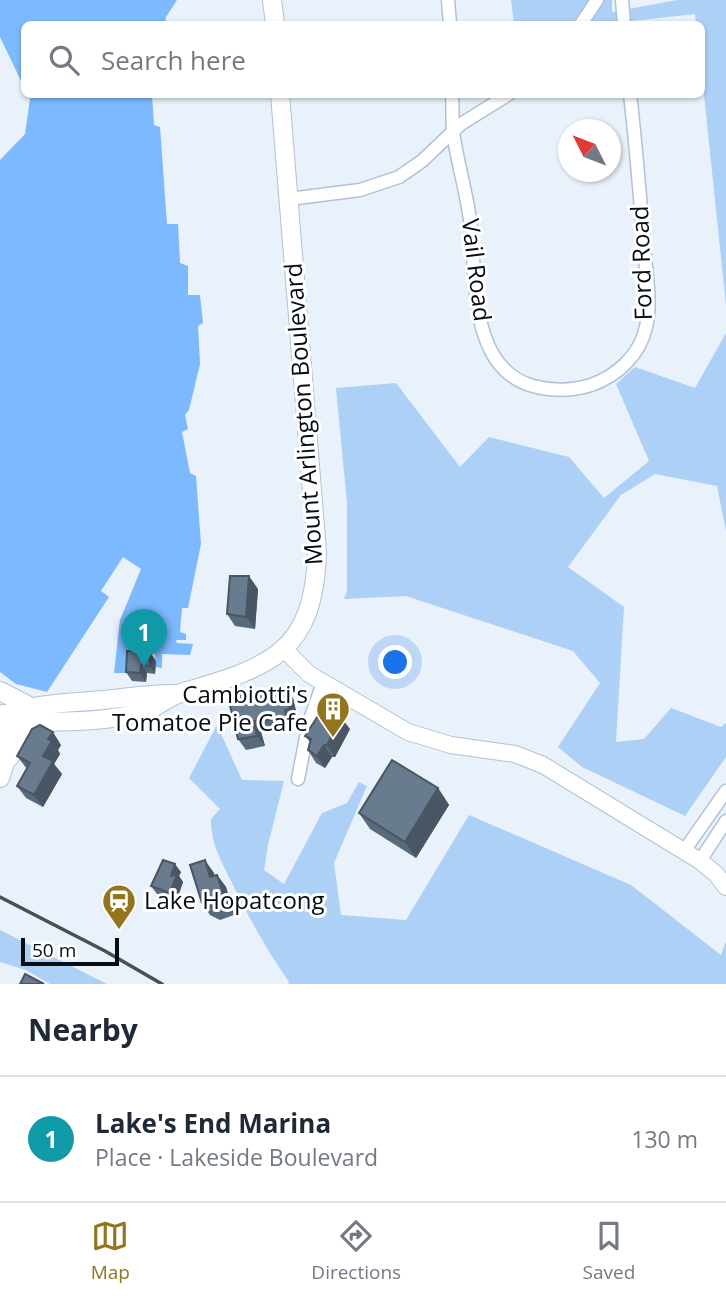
<!DOCTYPE html>
<html lang="en">
<head>
<meta charset="utf-8">
<style>
	body { margin:0; font-family:"Open Sans",sans-serif; background:#f6f6f7; color:#1f2937 }
	.compass { position:absolute; left:558px; top:119px; width:63px; height:63px; border-radius:50%; background:#fff; box-shadow:0 2px 5px #0004; rotate:312deg }
	.scale { position:absolute; left:21px; bottom:18px; width:98px; box-sizing:border-box; padding-left:7px; border:4px solid #070d15; border-top:0; font-size:19px; line-height:24px; white-space:nowrap; color:#070d15; -webkit-text-stroke:5px #fff; paint-order:stroke }
	.you { position:absolute; left:396px; top:663px; width:24px; height:24px; margin:-18px; border:5px solid #fff; border-radius:50%; background:#1a73e8; box-shadow:0 0 0 10px #1a73e833 }
	.badge { display:grid; place-items:center; width:46px; height:46px; border-radius:50%; background:#93751c; color:#fff; font-size:23px; font-weight:700 }
	.pin { position:absolute; translate:-50% -58px; filter:drop-shadow(0 2px 4px #0008) }
	.pin::after { content:''; position:absolute; top:37px; width:24px; height:21px; background:inherit; clip-path:polygon(0 0,100% 0,50% 100%) }
	.list { margin:0; padding:0; list-style:none }
	h2 { display:flex; justify-content:space-between; align-items:center; height:91px; margin:0; padding:0 28px; font-size:30px }
	h2 small { font-size:23px; font-weight:400; color:#747a83 }
	.list li { display:grid; grid-template-columns:46px 1fr auto; gap:21px; align-items:center; box-sizing:border-box; height:126px; padding:0 28px; border-top:2px solid #e0e1e3 }
	.list b { display:block; font-size:26px; white-space:nowrap }
	.list p { margin:0; font-size:23px; white-space:nowrap; color:#747a83 }
	.list em { font-size:23px; font-style:normal; color:#747a83 }
	.icon { flex:none; width:38px; height:38px; fill:none; stroke:currentColor; stroke-width:2; stroke-linecap:round; stroke-linejoin:round }
	.map { position:relative; flex:none; width:726px; height:984px; overflow:hidden }
	.search { position:absolute; background:#fff; box-shadow:0 2px 5px #0004; left:21px; right:21px; top:21px; height:77px; display:flex; align-items:center; gap:18px; box-sizing:border-box; padding:0 24px; border-radius:10px; color:#747a83; font-size:26px }
	.sheet { height:217px; background:#fff }
	nav { display:flex; justify-content:space-around; align-items:center; box-sizing:border-box; height:98px; border-top:2px solid #e0e1e3; background:#fff; font-size:19px; color:#747a83 }
	nav a { display:grid; justify-items:center; gap:4px }
	nav .on { color:#93751c }
	.map>svg:first-child { display:block }
	.green { fill:#add0f7 }
	.water { fill:#7cb9fe }
	.lines { fill:none; stroke-linecap:round; stroke-linejoin:round }
	.minor-casing { stroke:#afc2d9; stroke-width:15 }
	.tertiary-casing { stroke:#afc2d9; stroke-width:18 }
	.secondary-casing { stroke:#afc2d9; stroke-width:20 }
	.minor { stroke:#fff; stroke-width:12 }
	.tertiary { stroke:#fff; stroke-width:16 }
	.secondary { stroke:#fff; stroke-width:18 }
	.rail { stroke:#484f57; stroke-width:3.5 }
	.wall { fill:#596a7b }
	.shaded-wall { fill:#495664 }
	.building { fill:#687b8f; stroke:#495664; stroke-width:2 }
	.labels { text-anchor:middle; stroke-width:6; stroke-linejoin:round; paint-order:stroke }
	.street-label { font-size:24px; fill:#070d15; stroke:#fff }
	.poi-label { font-size:24px; fill:#070d15; stroke:#fff; text-anchor:end }
</style>
</head>
<body>
<div class="map">
<svg width="726" height="984" viewBox="0 0 726 984">
	<rect width="100%" height="100%" fill="#e9f1fa"/>
	<!-- green -->
	<g class="green">
		<polygon points="511,0 612,0 612,12 677,0 726,0 726,305 702,76 702,24 696,24 695,14 605,24 514,24"/>
		<polygon points="726,333 726,531 717,486 655,474 621,495 568,567 624,607 616,742 644,739 671,708 721,727 726,723 726,757 685,816 582,767 558,747 600,683 573,651 406,596 344,599 347,591 347,503 336,388 396,383 460,467 489,437 569,457 604,498 649,461 616,384 635,367 695,388"/>
		<path d="M217 725 242 780 284 781 268 845 264 870 284 884 322 813 347 803 359 782 367 786 334 863 341 915 406 920 469 815 631 885 721 955 726 941V984H288L289 982C265 947 249 918 231 881 220 858 211 844 211 819L220 809 189 778Z"/>
		<polygon points="0,930 107,984 50,984 26,970 0,962"/>
	</g>
	<!-- water -->
	<g class="water">
		<polygon points="0,0 177,0 166,17 165,24 24,24 24,87 0,37"/>
		<polygon points="28,95 152,95 154,125 160,127 167,224 178,224 180,263 188,266 188,295 200,295 203,323 198,326 200,364 189,410 185,415 188,429 182,432 190,473 196,476 201,544 188,608 182,608 180,632 186,634 186,640 176,640 177,643 193,644 190,655 162,654 162,668 156,667 155,654 133,653 131,673 114,673 120,620 141,569 123,557 101,591 109,597 47,692 16,684 0,672 0,160 25,134 30,99"/>
	</g>
	<g class="lines">
		<!-- minor casing -->
		<g class="minor-casing">
			<g id="minor">
				<polyline points="448,0 450,24"/>
				<polyline points="622,0 624,24"/>
				<polyline points="581,24 597,0"/>
				<path d="M452 94C453 107 452 120 453 132 457 161 466 190 470 220 477 273 467 368 533 386 552 391 572 391 591 385 617 376 640 355 646 327 652 301 646 273 644 247 640 196 636 145 630 94"/>
				<polyline points="289,199 360,190 399,177 422,161 461,124 509,94"/>
				<polyline points="298,779 309,722 323,683"/>
				<polyline points="684,851 726,791"/>
				<polyline points="700,861 726,821"/>
			</g>
		</g>
		<!-- tertiary casing -->
		<g class="tertiary-casing">
			<polyline id="tertiary" points="283,648 309,674 408,732 451,745 515,754 543,765 700,861 716,874 726,887"/>
		</g>
		<!-- secondary casing -->
		<g class="secondary-casing">
			<g id="secondary">
				<polyline points="272,0 275,24"/>
				<polyline points="0,691 29,706"/>
				<path d="M0 717C33 703 68 703 104 700 128 697 151 694 175 694"/>
				<path d="M0 722C45 721 104 725 148 710 159 706 169 696 181 693 268 667 314 655 317 552L280 94"/>
				<polyline points="9,758 20,740 51,723"/>
				<path d="M0 778C8 757 12 734 3 714"/>
			</g>
		</g>
		<!-- minor -->
		<use href="#minor" class="minor"/>
		<!-- tertiary -->
		<use href="#tertiary" class="tertiary"/>
		<!-- secondary -->
		<use href="#secondary" class="secondary"/>
		<!-- rail -->
		<polyline class="rail" points="0,897 105,951 162,984"/>
	</g>
	<!-- wall -->
	<g class="wall">
		<polygon points="258,589 255,629 235,626 227,614"/>
		<polygon points="127,651 156,661 155,674 147,673 146,682 132,681 126,672"/>
		<polygon points="250,696 293,698 298,720 293,721 295,729 261,732 265,746 246,750 238,739"/>
		<polygon points="350,729 335,757 332,757 325,768 316,763 308,750 310,742 305,736"/>
		<polygon points="61,745 58,750 60,754 54,764 62,774 43,807 26,798 17,786 27,769 17,756"/>
		<polygon points="438,788 449,805 416,858 370,829 359,813"/>
		<polygon points="181,872 179,876 183,882 176,902 157,894 151,886"/>
		<polygon points="214,873 214,875 217,875 226,887 234,915 220,920 210,915 202,903"/>
	</g>
	<!-- shaded-wall -->
	<g class="shaded-wall">
		<polygon points="249,576 258,589 255,629 246,617"/>
		<polygon points="150,652 156,661 155,674 150,666"/>
		<polygon points="141,665 147,673 146,682 140,673"/>
		<polygon points="285,687 293,698 298,720 290,709"/>
		<polygon points="285,710 293,721 295,729 287,719"/>
		<polygon points="341,717 350,729 335,757 327,745"/>
		<polygon points="254,721 261,732 265,746 257,736"/>
		<polygon points="53,732 61,745 58,750 60,754 54,764 62,774 43,807 34,795 43,756 48,739"/>
		<polygon points="324,745 332,757 325,768 317,756"/>
		<polygon points="438,788 449,805 416,858 405,842"/>
		<polygon points="205,860 214,873 219,889 210,877"/>
		<polygon points="175,864 181,872 179,876 183,882 176,902 170,893 171,876"/>
		<polygon points="217,875 226,887 234,915 226,903"/>
	</g>
	<!-- building -->
	<g class="building">
		<polygon points="230,576 249,576 246,617 227,614"/>
		<polygon points="127,651 150,652 150,666 141,665 140,673 126,672"/>
		<polygon points="285,687 290,709 285,710 287,719 254,721 257,736 238,739 228,697 248,693 249,696"/>
		<polygon points="323,708 341,717 327,745 324,745 317,756 308,750 311,739 305,736"/>
		<polygon points="40,725 53,732 48,739 52,741 43,756 53,761 34,795 17,786 30,763 17,756 32,729"/>
		<polygon points="392,760 438,788 405,842 359,813"/>
		<polygon points="163,860 175,864 171,876 177,874 170,893 151,886"/>
		<polygon points="205,860 210,877 217,875 226,903 211,907 202,903 190,865"/>
		<polygon points="25,974 44,984 20,984"/>
	</g>
	<!-- icons -->
	<defs>
		<g id="building-pin" transform="scale(1.75)"><path d="M0 17L-7.5 6A9.5 9.5 0 1 1 7.5 6Z" fill="#93751c" stroke="#fff"/><path d="M-4-6H4V6H1V3H-1V6H-4ZM-2.5-4.3h1.7v1.8h-1.7ZM.8-4.3h1.7v1.8H.8ZM-2.5-1h1.7V.8h-1.7ZM.8-1h1.7V.8H.8Z" fill="#fff"/></g>
		<g id="station-pin" transform="scale(1.75)"><path d="M0 17L-7.5 6A9.5 9.5 0 1 1 7.5 6Z" fill="#93751c" stroke="#fff"/><path d="M-3-6H3Q5-6 5-4V2Q5 4 3 4L4.5 6H3L1.5 4h-3L-3 6H-4.5L-3 4Q-5 4-5 2V-4Q-5-6-3-6ZM-3.5-4v3h7v-3ZM-3.5 1v1.5H-2V1ZM2 1v1.5H3.5V1Z" fill="#fff"/></g>
	</defs>
	<g fill-rule="evenodd">
		<use href="#building-pin" x="333" y="709"/>
		<use href="#station-pin" x="119" y="901"/>
	</g>
	<g class="labels">
		<!-- street labels -->
		<g class="street-label">
			<text transform="translate(642 263) rotate(-92)" y="8">Ford Road</text>
			<text transform="translate(476 270) rotate(83)" y="8">Vail Road</text>
			<text transform="translate(304 414) rotate(-94)" y="8">Mount Arlington Boulevard</text>
		</g>
		<!-- poi labels -->
		<g class="poi-label">
			<text x="308" y="703">Cambiotti's<tspan x="308" dy="28">Tomatoe Pie Cafe</tspan></text>
			<text x="144" y="909" text-anchor="start">Lake Hopatcong</text>
		</g>
	</g>
</svg>
<svg class="compass" viewBox="-18 -18 36 36"><path d="M0-13l5 13h-10z" fill="#e53935"/><path d="M0 13l5-13h-10z" fill="#747a83"/></svg>
<div class="scale">50 m</div>
<div class="you"></div>
<div class="pin badge" style="left:144px;top:667px;background:#0f9aa8">1</div>
<div class="search"><svg class="icon" aria-label="search" viewBox="0 0 24 24"><circle cx="10" cy="10" r="6"/><path d="M15 15l6 6"/></svg>Search here</div>
</div>
<section class="sheet">
<h2>Nearby<small></small></h2>
<ul class="list">
<li><span class="badge" style="background:#0f9aa8">1</span><div><b>Lake's End Marina</b><p>Place · Lakeside Boulevard</p></div><em>130 m</em></li>
</ul>
</section>
<nav>
<a class="on"><svg class="icon" aria-label="map" viewBox="0 0 24 24"><path d="M3 6l6-2 6 2 6-2v14l-6 2-6-2-6 2zM9 4v14M15 6v14"/></svg>Map</a>
<a><svg class="icon" aria-label="directions" viewBox="0 0 24 24"><path d="M12 3l9 9-9 9-9-9zM9 14v-3h6M13 9l2 2-2 2"/></svg>Directions</a>
<a><svg class="icon" aria-label="saved" viewBox="0 0 24 24"><path d="M7 4h10v16l-5-4-5 4z"/></svg>Saved</a>
</nav>
</body>
</html>
